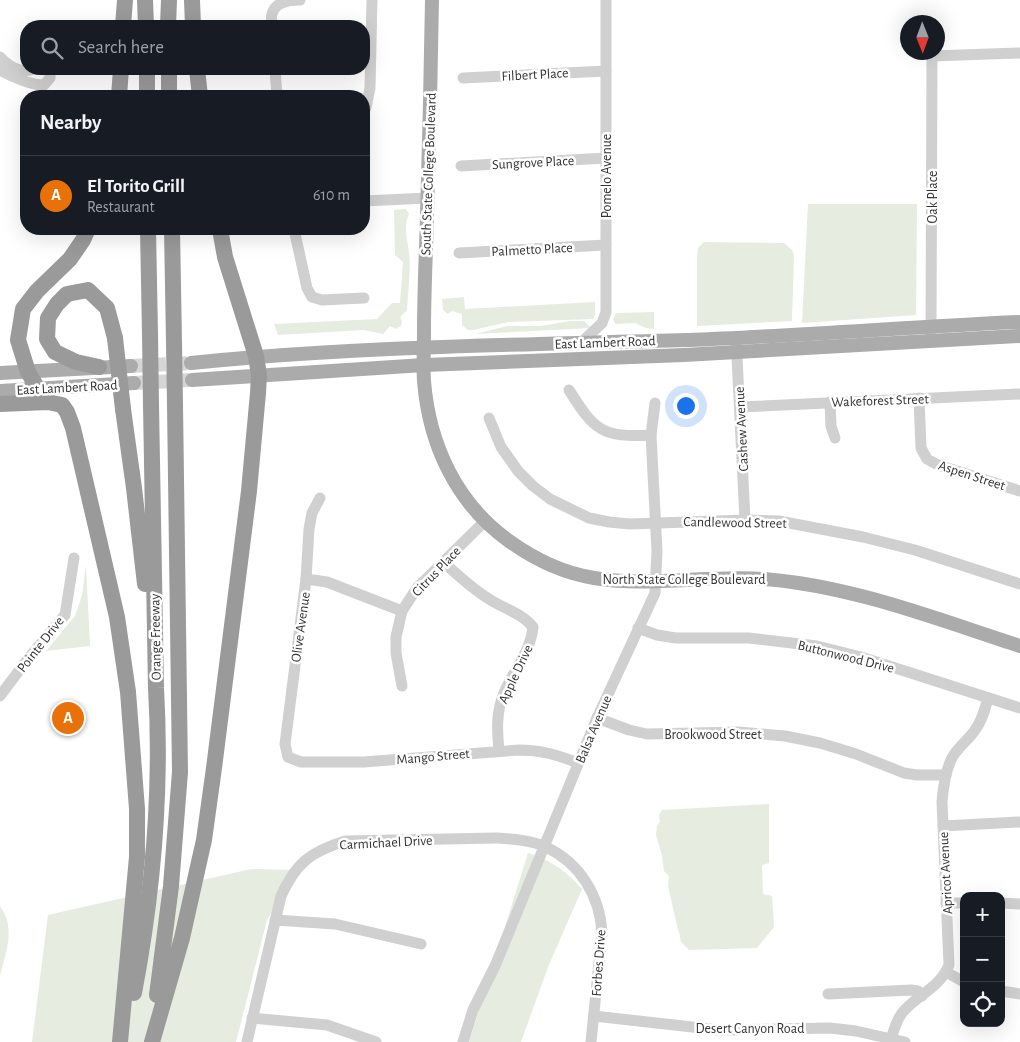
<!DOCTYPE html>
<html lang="en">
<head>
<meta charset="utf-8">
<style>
	body { margin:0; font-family:"Alegreya Sans",sans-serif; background:#20242c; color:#f1f3f6 }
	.controls { position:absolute; right:15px; bottom:15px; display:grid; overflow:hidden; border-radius:10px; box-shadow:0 5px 20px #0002 }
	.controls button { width:45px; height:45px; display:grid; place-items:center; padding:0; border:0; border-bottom:1px solid #363941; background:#171b24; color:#f1f3f6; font:25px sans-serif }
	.compass { position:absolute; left:900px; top:15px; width:45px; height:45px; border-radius:50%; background:#171b24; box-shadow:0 5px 20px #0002; rotate:179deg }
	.you { position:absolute; left:685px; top:405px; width:18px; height:18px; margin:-12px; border:4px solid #fff; border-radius:50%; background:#1a73e8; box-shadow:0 0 0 8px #1a73e833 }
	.badge { display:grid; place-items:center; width:32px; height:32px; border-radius:50%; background:#b45309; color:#fff; font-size:16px; font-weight:700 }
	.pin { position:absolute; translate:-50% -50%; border:2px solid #fff; box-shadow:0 1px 5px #0006 }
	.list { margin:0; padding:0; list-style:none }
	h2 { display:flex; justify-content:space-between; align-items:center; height:65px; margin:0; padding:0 20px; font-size:21px }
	h2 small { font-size:16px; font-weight:400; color:#9ea1a6 }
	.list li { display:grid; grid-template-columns:32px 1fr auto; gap:15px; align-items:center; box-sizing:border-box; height:80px; padding:0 20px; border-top:1px solid #363941 }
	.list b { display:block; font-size:19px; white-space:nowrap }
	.list p { margin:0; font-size:16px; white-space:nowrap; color:#9ea1a6 }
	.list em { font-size:16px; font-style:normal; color:#9ea1a6 }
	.icon { flex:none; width:28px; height:28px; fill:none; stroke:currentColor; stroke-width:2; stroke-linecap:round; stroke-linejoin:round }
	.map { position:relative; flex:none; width:1020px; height:1042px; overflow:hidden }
	.search { position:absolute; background:#171b24; box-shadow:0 5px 20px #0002; left:20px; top:20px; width:350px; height:55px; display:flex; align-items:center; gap:12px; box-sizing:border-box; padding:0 18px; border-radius:20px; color:#9ea1a6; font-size:19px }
	.panel { position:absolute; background:#171b24; box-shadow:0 5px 20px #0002; left:20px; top:90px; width:350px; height:145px; border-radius:20px }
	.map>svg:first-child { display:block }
	.green { fill:#e6ecdf }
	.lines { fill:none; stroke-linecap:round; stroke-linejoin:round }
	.major-tunnel { stroke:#d6d6d6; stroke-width:14; stroke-dasharray:14 7; stroke-linecap:butt }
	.minor { stroke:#d0d0d0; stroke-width:11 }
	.major { stroke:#ababab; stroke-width:14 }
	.highway { stroke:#9a9a9a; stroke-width:16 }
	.highway-bridge { stroke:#9a9a9a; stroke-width:16 }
	.labels { text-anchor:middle; stroke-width:5; stroke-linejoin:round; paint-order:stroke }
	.street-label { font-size:14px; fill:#333; stroke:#fff }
</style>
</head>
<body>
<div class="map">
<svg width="1020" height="1042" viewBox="0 0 1020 1042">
	<rect width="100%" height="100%" fill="#fff"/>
	<!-- green -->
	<g class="green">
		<polygon points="808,204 917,204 916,315 802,323"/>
		<path d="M406 209 409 214C403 228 407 237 409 252 411 268 408 293 407 310L400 317 402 321 401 326 396 329 390 326 383 334 364 330 278 335 274 324 377 319 392 303H400L403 262 395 255 394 210Z"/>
		<polygon points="704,242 784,243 792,250 794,255 792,321 697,326 697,258 698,248"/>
		<polygon points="464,297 465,309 595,302 595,314 593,319 508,322 473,330 468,330 462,325 462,314 452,311 448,314 443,310 442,299"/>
		<polygon points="654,312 654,329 646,328 635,323 616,324 613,320 616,313"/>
		<polygon points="570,321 584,321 591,328 475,334 507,326 541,326"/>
		<polygon points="86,565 90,646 46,651 75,616 82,595"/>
		<polygon points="769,804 769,863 762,865 763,894 772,896 774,927 757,948 689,950 681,942 679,932 678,930 668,886 669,876 664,871 662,856 656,835 657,826 660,822 659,815 662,810"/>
		<path d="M528 853C553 862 564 869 582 889L548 967 521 1042H469Z"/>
		<polygon points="251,869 299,870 267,920 236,1042 32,1042 48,915"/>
		<path d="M0 906C16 928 6 952 0 976Z"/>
	</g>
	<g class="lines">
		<!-- major-tunnel -->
		<g class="major-tunnel">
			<polyline points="131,366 191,363"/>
			<polyline points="134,383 192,380"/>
		</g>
		<!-- minor -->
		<g class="minor">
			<path d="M273 26C272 23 271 17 272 14 275 2 290 0 300 0"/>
			<polyline points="932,56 1020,53"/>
			<path d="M0 57C9 67 22 74 34 69"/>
			<polyline points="275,69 277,96"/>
			<path d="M0 70C13 77 29 85 44 85L50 78V73L47 69"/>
			<polyline points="463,78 606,71"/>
			<polyline points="366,108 370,88 372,0"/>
			<polyline points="461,166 606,158"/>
			<polyline points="364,201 427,198"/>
			<polyline points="294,229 307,288 312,297 322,300 364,298"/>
			<polyline points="459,253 606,245"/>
			<polyline points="931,334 932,52"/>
			<polyline points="736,337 745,520"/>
			<polyline points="582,342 602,323 606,312 606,0"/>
			<path d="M569 390C594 430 602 438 651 435"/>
			<polyline points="919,398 921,448 927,459 938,465 1020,491"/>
			<polyline points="830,402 831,426 835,438"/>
			<polyline points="740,407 1020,394"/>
			<polyline points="489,418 501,447 518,471 533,486 550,499 589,518 609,522 630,524 745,520 779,521 863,537 915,550 1020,584"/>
			<path d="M320 498 312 513 309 529 306 579 285 744 288 757 301 762H364L519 750C541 750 558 755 578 763"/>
			<path d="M443 562C458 575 472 589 489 599 504 609 522 613 533 627 531 651 513 671 504 693 496 712 497 730 499 750"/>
			<polyline points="306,579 327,582 402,611"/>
			<polyline points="638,628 657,635 676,638 749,638 817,646 861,657 1020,708"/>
			<polyline points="402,686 396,653 396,637 402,611 417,588 485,521"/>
			<polyline points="0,696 27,660 65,615 74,558"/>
			<polyline points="597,718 629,730 647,734 739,732 785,736 820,743 856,754 904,773 917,775 946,775"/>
			<polyline points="943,826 1020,822"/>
			<polyline points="946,903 964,903"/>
			<polyline points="1001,903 1020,904"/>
			<polyline points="275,920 335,924 421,944"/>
			<polyline points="946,972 964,982"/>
			<polyline points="1001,991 1020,994"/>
			<polyline points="828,994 911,990 918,991 922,996"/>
			<polyline points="594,1016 719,1030 830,1028 856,1031 905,1042"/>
			<polyline points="252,1018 327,1025 376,1042"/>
			<path d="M891 1039C894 1030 896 1021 902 1013 916 995 940 988 949 965L942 802C943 789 945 773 951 760 956 748 968 741 975 730 982 721 985 709 988 698"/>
			<path d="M247 1042 281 896C296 863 310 852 345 841L496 838C512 839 531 840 546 847 580 863 600 896 602 933L591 1042"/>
			<polyline points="463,1042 473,1010 495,966 597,718 655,593 657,551 651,435 655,403"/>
		</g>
		<!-- major -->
		<g class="major">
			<path d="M432 0C431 72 429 143 427 215 426 254 424 292 424 331 424 347 423 364 424 381 429 444 456 503 509 541 534 559 562 573 594 578 648 587 709 575 764 579 853 586 936 619 1020 646"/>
			<path d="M191 363C356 346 521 345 687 340 798 336 909 327 1020 322"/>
			<polyline points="0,373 131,366"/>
			<polyline points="192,380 424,365 684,355 1020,336"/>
			<polyline points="0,391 134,383"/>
		</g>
		<!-- highway -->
		<g class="highway">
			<polyline points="145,0 146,26"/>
			<polyline points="192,0 193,26"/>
			<polyline points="123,26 125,0"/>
			<polyline points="168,26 169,0"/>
			<polyline points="147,69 147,96"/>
			<polyline points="169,69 169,96"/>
			<polyline points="197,69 200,96"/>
			<polyline points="119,96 121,69"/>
			<polyline points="148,229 150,334"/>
			<polyline points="172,229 174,343"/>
			<polyline points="99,367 76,362 55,352 47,339 48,318 57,304 67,294 88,290 107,308 115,338"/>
			<polyline points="38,389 28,372 18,340 23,309 37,291 70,259 83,240 88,229"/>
			<polyline points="0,404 48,402 62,405 67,412 73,428 117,617 128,692 137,809 137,857 120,1042"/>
			<polyline points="123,409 134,488 145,584"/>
			<path d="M134 993C153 893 162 790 156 688L151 405"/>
			<polyline points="157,995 171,886 180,772 175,404"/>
			<polyline points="152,1042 182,938 204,840 214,768 249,491 258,393 259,375 256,356 225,257 220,229"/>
		</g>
		<!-- highway-bridge -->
		<g class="highway-bridge">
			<polyline points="150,334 151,405"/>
			<polyline points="115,338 123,409"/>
			<polyline points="174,343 175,404"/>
		</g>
	</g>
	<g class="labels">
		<!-- street labels -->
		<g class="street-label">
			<text transform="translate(535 74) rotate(-3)" y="5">Filbert Place</text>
			<text transform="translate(533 162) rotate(-3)" y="5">Sungrove Place</text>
			<text transform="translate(428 174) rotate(-88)" y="5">South State College Boulevard</text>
			<text transform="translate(606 176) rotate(-90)" y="5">Pomelo Avenue</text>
			<text transform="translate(932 197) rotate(-90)" y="5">Oak Place</text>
			<text transform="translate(532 249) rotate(-3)" y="5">Palmetto Place</text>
			<text transform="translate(605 342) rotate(-2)" y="5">East Lambert Road</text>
			<text transform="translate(67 387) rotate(-3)" y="5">East Lambert Road</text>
			<text transform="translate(880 400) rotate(-2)" y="5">Wakeforest Street</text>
			<text transform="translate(741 429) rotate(-93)" y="5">Cashew Avenue</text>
			<text transform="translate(972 475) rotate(18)" y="5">Aspen Street</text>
			<text transform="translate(735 522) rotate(1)" y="5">Candlewood Street</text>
			<text transform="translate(436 571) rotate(-46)" y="5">Citrus Place</text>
			<text x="684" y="584">North State College Boulevard</text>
			<text transform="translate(300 627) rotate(-82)" y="5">Olive Avenue</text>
			<text transform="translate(155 637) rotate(-91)" y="5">Orange Freeway</text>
			<text transform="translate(40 644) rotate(-52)" y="5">Pointe Drive</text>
			<text transform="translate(846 656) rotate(14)" y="5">Buttonwood Drive</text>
			<text transform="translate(515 674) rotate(-65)" y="5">Apple Drive</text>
			<text transform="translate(593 729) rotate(-67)" y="5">Balsa Avenue</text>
			<text x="713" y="739">Brookwood Street</text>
			<text transform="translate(433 756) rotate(-5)" y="5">Mango Street</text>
			<text transform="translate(386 842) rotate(-3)" y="5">Carmichael Drive</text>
			<text transform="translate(945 873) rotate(-93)" y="5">Apricot Avenue</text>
			<text transform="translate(598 963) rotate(-86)" y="5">Forbes Drive</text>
			<text x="750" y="1033">Desert Canyon Road</text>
		</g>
	</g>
</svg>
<div class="controls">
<button>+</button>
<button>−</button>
<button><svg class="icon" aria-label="locate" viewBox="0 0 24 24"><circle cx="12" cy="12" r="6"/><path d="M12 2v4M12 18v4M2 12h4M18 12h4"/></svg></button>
</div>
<svg class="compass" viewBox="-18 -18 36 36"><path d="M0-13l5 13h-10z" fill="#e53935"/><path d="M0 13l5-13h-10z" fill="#9ea1a6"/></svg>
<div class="you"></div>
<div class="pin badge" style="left:68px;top:718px;background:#e8710a">A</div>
<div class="search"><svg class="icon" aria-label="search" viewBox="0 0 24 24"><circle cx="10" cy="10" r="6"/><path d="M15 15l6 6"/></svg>Search here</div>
<section class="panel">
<h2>Nearby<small></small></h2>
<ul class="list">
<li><span class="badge" style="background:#e8710a">A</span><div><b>El Torito Grill</b><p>Restaurant</p></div><em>610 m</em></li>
</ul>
</section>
</div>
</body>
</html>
